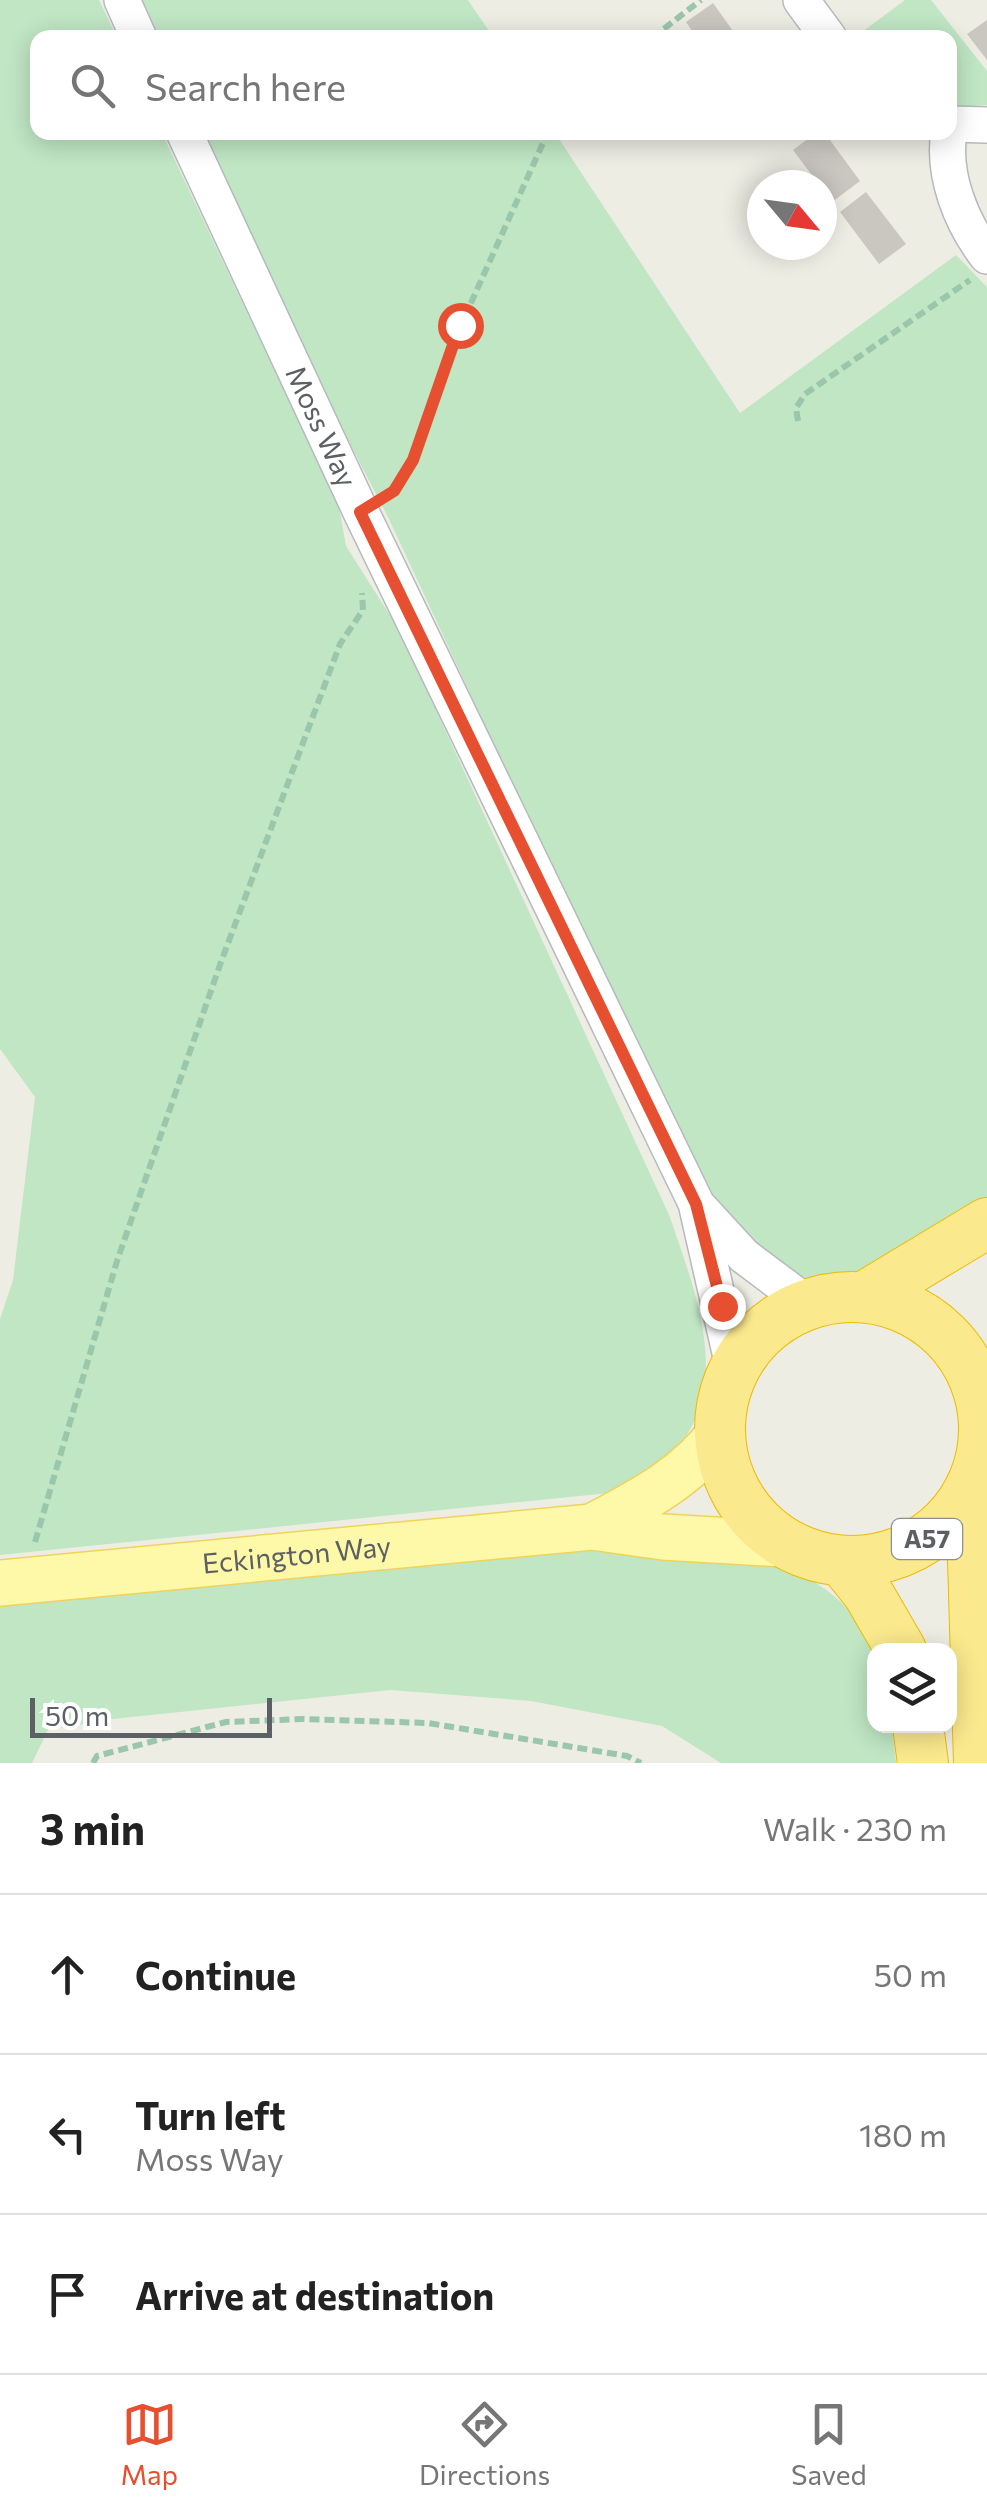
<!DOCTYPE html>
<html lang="en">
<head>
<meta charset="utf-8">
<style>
	body { margin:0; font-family:Commissioner,sans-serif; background:#f2f2f2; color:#222 }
	.controls { position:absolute; right:30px; bottom:30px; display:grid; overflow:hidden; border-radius:20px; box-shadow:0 5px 25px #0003 }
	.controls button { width:90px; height:90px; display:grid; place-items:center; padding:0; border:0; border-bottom:2px solid #e0e0e0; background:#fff; color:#222; font:50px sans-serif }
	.compass { position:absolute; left:747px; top:170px; width:90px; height:90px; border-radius:50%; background:#fff; box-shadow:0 5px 25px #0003; rotate:119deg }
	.scale { position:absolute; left:30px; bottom:25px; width:242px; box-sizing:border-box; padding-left:10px; border:5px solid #5c5f64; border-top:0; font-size:28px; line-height:35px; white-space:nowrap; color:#5c5f64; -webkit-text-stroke:8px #fff; paint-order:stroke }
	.stop { position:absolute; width:30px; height:30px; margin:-22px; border:8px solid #e74f31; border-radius:50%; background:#fff }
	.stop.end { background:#e74f31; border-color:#fff; box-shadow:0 2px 10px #0008 }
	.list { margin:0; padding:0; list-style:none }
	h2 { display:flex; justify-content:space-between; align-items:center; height:130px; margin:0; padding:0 40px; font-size:42px }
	h2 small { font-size:32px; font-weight:400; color:#767676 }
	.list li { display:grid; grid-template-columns:65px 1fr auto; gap:30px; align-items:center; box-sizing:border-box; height:160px; padding:0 40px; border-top:2px solid #e0e0e0 }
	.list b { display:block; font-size:38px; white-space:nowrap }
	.list p { margin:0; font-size:32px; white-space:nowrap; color:#767676 }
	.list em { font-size:32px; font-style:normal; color:#767676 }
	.icon { flex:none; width:55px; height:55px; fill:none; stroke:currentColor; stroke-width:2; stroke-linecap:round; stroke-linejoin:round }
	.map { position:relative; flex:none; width:987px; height:1763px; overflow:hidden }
	.search { position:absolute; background:#fff; box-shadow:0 5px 25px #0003; left:30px; right:30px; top:30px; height:110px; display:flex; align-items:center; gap:25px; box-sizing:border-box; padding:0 35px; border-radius:20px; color:#767676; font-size:38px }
	.sheet { height:610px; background:#fff }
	nav { display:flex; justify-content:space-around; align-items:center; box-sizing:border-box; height:140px; border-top:2px solid #e0e0e0; background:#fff; font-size:28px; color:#767676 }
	nav a { display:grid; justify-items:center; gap:5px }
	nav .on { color:#e74f31 }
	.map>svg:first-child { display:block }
	.green { fill:#c0e6c4 }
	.building { fill:#cac7c1 }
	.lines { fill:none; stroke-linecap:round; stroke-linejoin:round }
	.minor-casing { stroke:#b6b9be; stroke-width:38 }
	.major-casing { stroke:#f0d35b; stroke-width:48 }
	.highway-casing { stroke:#efba03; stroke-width:52 }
	.path { stroke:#9ac6ab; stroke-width:6; stroke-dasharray:10 5; stroke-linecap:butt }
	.minor { stroke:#fff; stroke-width:35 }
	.major { stroke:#fef8a9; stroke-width:45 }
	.highway { stroke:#fbe98d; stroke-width:50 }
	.route { stroke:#e74f31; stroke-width:12 }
	.labels { text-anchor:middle; stroke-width:10; stroke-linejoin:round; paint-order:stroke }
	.shield { fill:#fff; stroke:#8d8f92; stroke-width:2.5 }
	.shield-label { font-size:25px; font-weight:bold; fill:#5c5f64 }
	.street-label { font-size:28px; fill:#5c5f64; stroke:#fff }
</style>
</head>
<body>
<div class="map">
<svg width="987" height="1763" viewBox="0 0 987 1763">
	<rect width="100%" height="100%" fill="#eeede4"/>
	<!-- green -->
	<g class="green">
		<path d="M0 0H99L117 37 38 38V132L162 133 339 507 346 546 398 628 670 1217C695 1292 737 1391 669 1456 654 1470 635 1481 619 1492L0 1555V1319L13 1280 35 1097 0 1049Z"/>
		<polygon points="136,0 468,0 493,37 154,37"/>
		<polygon points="905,0 931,0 987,71 987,105 950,108 950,38 854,38"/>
		<polygon points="198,133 555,133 740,413 956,255 987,287 987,1202 864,1279 811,1281 789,1270 724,1218 562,891 388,517 258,267"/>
		<path d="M601 1548C686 1551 777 1541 843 1604 856 1617 868 1630 873 1648 880 1670 874 1702 874 1726H892L896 1763H721L662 1726 531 1701 390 1690 113 1719 48 1730 32 1763H0V1606L345 1568Z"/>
	</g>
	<!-- building -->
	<g class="building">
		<polygon points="713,3 738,38 697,38 686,22"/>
		<polygon points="987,20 987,60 967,34"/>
		<polygon points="817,132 824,132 860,181 832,202 793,150"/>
		<polygon points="866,192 906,244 879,264 840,212"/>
	</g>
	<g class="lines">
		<!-- minor casing -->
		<g class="minor-casing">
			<g id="minor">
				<polyline points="122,0 139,38"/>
				<polyline points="801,0 829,38"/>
				<polyline points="950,124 987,125"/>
				<path id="s1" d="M184 132 361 512 696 1203 734 1370"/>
				<path d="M949 132C942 175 961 222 987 256"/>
				<polyline points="700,1208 744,1256 808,1304"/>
			</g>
		</g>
		<!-- major casing -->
		<g class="major-casing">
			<g id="major">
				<path d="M592 1527C639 1502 687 1478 720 1433"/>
				<path id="s2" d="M0 1583 592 1527 663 1537 784 1544"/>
			</g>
		</g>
		<!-- highway casing -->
		<g class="highway-casing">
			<g id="highway">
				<circle cx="852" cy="1429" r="132"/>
				<polyline points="864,1297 987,1223"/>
				<polyline points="978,1479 972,1525 979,1763"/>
				<polyline points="843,1562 868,1593 901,1650"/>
				<polyline points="918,1726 923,1763"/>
			</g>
		</g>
		<!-- path -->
		<g class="path">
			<polyline points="652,38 701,0"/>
			<polyline points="798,421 796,408 805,394 970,280"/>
			<polyline points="388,495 413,459 461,325 548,132"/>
			<polyline points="35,1542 117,1261 221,962 340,644 363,610 362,593"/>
			<polyline points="93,1763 97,1756 226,1722 302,1719 428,1723 627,1756 641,1763"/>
		</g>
		<!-- minor -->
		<use href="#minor" class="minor"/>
		<!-- major -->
		<use href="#major" class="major"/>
		<!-- highway -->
		<use href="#highway" class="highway"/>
	</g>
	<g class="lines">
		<!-- route -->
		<polyline class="route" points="460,325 413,460 394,491 360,512 696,1204 722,1306"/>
	</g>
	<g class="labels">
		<!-- shield labels -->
		<rect class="shield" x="892" y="1519" width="70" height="40" rx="8"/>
		<g class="shield-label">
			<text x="927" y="1548">A57</text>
		</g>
		<!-- street labels -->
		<g class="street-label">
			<text dy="10" stroke="none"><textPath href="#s1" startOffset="325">Moss Way</textPath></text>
			<text dy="10" stroke="none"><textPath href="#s2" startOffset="298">Eckington Way</textPath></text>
		</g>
	</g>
</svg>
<div class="controls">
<button><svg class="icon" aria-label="layers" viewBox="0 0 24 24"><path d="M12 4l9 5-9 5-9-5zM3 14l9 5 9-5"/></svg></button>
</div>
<svg class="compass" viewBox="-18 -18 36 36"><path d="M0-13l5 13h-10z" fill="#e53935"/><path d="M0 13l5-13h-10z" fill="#767676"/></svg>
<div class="scale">50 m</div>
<div class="stop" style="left:460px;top:325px"></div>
<div class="stop end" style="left:722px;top:1306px"></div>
<div class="search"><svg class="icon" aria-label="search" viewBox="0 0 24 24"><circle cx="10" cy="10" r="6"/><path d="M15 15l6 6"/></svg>Search here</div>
</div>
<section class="sheet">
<h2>3 min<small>Walk · 230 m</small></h2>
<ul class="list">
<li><svg class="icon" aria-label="ahead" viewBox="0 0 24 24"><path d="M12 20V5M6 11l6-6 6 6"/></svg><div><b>Continue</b></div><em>50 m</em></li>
<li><svg class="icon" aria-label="left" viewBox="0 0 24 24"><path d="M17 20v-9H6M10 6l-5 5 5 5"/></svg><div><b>Turn left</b><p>Moss Way</p></div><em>180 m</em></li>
<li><svg class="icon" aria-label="arrive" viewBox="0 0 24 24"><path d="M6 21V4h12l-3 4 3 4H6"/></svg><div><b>Arrive at destination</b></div></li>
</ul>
</section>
<nav>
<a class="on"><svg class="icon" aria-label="map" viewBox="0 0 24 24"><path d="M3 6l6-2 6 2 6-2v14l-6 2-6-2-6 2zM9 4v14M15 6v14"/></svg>Map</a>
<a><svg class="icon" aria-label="directions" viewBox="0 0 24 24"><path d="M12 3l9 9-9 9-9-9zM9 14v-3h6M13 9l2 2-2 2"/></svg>Directions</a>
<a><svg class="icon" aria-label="saved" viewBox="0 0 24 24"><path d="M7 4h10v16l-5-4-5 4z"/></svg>Saved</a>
</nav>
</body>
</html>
